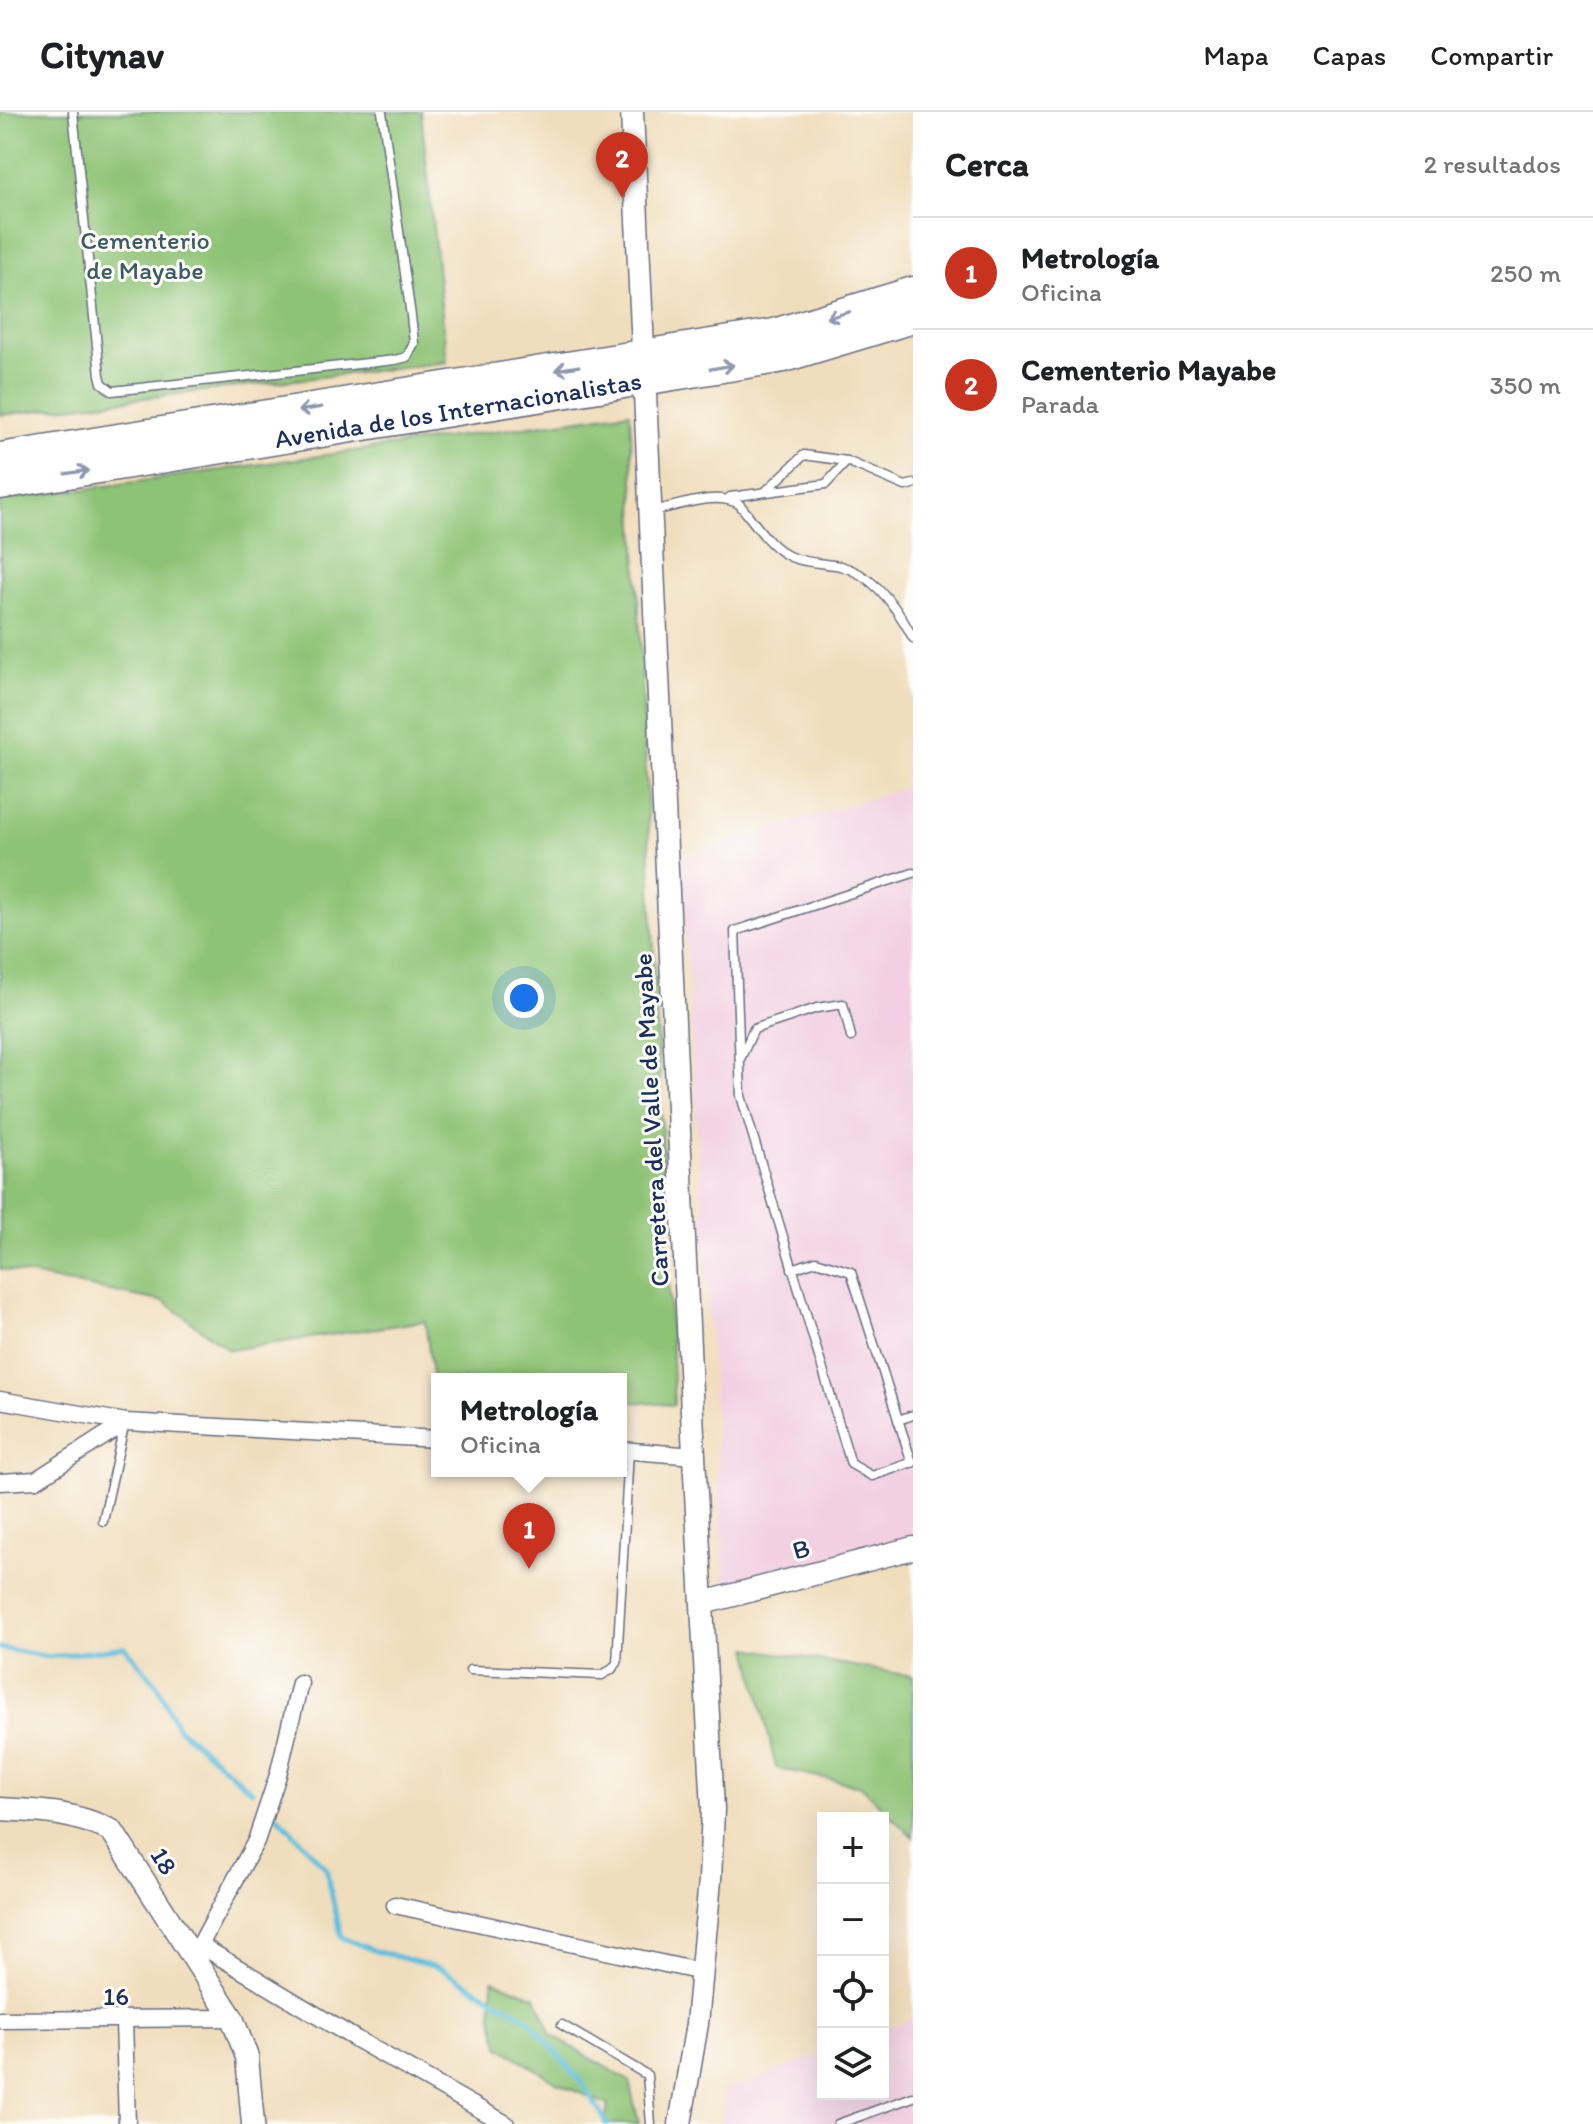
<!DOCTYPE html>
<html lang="es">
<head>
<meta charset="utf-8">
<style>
	body { margin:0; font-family:Itim,sans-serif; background:#f2f2f2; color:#202124 }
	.controls { position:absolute; right:24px; bottom:24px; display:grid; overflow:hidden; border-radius:0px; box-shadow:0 8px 32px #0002 }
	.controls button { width:72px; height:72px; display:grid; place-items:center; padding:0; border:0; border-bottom:2px solid #e0e0e0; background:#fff; color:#202124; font:40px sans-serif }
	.you { position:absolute; left:524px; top:886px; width:28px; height:28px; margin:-20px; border:6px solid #fff; border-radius:50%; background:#1a73e8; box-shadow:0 0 0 12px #1a73e833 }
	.badge { display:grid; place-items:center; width:52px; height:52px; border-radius:50%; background:#c8321e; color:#fff; font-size:26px; font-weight:700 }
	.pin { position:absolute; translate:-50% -66px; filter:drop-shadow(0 2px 4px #0008) }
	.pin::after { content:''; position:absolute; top:42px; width:28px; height:24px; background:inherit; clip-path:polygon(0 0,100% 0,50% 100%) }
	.popup { position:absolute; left:431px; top:1261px; width:196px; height:104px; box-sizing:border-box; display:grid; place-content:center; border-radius:0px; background:#fff; filter:drop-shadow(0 2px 6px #0005); font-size:26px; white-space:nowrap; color:#757577 }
	.popup b { font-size:30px; color:#202124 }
	.popup::after { content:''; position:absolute; left:50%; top:100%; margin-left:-16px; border:16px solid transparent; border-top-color:#fff }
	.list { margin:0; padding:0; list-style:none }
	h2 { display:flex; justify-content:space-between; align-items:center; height:104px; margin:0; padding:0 32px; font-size:34px }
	h2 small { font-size:26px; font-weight:400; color:#757577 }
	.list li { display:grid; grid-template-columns:52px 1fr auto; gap:24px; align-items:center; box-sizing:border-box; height:112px; padding:0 32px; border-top:2px solid #e0e0e0 }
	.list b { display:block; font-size:30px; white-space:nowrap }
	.list p { margin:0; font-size:26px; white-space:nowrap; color:#757577 }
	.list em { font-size:26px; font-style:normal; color:#757577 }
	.icon { flex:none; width:44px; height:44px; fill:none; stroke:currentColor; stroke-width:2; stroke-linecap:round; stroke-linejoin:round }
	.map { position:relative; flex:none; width:913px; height:2012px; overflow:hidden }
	header { display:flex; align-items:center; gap:48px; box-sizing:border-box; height:112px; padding:0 40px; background:#fff; border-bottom:2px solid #e0e0e0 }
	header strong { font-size:38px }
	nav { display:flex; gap:44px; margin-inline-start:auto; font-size:28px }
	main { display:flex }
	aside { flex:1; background:#fff }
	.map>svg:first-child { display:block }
	.built { fill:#f2cfe2 }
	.green { fill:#8dc375; stroke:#54796a; stroke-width:2 }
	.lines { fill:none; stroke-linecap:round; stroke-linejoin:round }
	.stream { stroke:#5fbfdd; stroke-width:5 }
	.lane-casing { stroke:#666c7f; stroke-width:11 }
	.street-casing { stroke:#666c7f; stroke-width:19 }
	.secondary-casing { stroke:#666c7f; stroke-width:25 }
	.highway-casing { stroke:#666c7f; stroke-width:33 }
	.lane { stroke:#fff; stroke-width:8 }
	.street { stroke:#fff; stroke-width:16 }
	.secondary { stroke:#fff; stroke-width:22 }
	.highway { stroke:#fff; stroke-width:30 }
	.oneway { stroke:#8d97ae }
	.labels { text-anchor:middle; stroke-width:6; stroke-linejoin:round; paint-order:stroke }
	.park-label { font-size:26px; fill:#3d5b65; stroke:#fdfcf7 }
	.street-label { font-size:26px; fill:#1b2f5e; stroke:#fdfcf7 }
</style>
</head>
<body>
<header>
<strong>Citynav</strong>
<nav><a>Mapa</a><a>Capas</a><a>Compartir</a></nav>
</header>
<main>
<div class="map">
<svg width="913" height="2012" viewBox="0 0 913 2012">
	<rect width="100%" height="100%" fill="#fdfcf7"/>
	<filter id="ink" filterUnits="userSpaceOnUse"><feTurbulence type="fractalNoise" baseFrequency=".0125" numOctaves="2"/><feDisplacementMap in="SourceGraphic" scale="16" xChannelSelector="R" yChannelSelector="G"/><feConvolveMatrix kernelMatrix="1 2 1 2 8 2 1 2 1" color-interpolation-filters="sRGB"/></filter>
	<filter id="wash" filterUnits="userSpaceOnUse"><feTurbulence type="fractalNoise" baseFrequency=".006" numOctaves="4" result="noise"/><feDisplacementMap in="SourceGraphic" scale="32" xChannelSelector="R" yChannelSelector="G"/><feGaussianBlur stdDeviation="1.8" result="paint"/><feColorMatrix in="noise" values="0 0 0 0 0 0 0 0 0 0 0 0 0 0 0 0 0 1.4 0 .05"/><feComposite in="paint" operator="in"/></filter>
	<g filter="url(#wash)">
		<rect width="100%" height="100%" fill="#f0ddbc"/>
		<!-- built -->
		<g class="built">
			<polygon points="913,673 913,1425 725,1474 681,746"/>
			<polygon points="913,1907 913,2012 720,2012 726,1978 823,1941 823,1982 883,1982 883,1918"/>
		</g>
		<!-- green -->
		<g class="green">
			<polygon points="0,0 421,0 447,250 0,303"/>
			<polygon points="630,300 674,1293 621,1289 621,1267 437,1267 437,1278 434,1278 425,1209 229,1238 165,1190 0,1157 0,389"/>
			<polygon points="748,1536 913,1564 913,1726 861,1674 776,1656"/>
			<polygon points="493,1868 536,1885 552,1923 629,1969 639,2012 605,2012 608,1993 560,1972 500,1935 492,1905"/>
		</g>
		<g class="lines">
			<!-- stream -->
			<g class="stream">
				<polyline points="0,1536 49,1545 125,1535 158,1574 177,1615 252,1679"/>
				<polyline points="273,1699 326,1756 341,1825 375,1839 440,1856 527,1906 582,1971 608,2012"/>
			</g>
		</g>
	</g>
	<g filter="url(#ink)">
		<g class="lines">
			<!-- lane casing -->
			<g class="lane-casing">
				<g id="lane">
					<polyline points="73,0 100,263 102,271 112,279 395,248 407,245 414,231 411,204 382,0"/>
					<polyline points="766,379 804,343 847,349"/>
					<polyline points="730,385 826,372 847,349 905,374 913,372"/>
					<path d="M653 399C679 394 715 379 739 392 754 409 769 436 791 445 805 451 824 451 840 454 874 462 898 497 913 526"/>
					<polyline points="913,761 735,819 741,984 851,1352 872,1364 913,1350"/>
					<polyline points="741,945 754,917 817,896 843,892 851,925"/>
					<polyline points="792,1157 816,1149 851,1160 912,1351"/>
					<polyline points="898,1308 913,1303"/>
					<polyline points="103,1409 124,1314"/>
					<polyline points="470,1558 602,1563 611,1558 617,1551 629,1339"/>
					<polyline points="562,1913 647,1963 651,2012"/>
					<polyline points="838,2012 913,1985"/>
				</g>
			</g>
			<!-- street casing -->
			<g class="street-casing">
				<g id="street">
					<polyline points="0,1288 126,1310 437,1327"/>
					<polyline points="621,1338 694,1344"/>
					<polyline points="0,1370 36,1368 126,1310"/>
					<polyline points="395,1793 702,1860"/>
					<polyline points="200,1833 256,1729 278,1663 300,1571"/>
					<polyline points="188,1837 200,1833 356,1927 506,2012"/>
					<polyline points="0,1908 232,1906"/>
					<polyline points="124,1908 127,2012"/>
				</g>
			</g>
			<!-- secondary casing -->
			<g class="secondary-casing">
				<g id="secondary">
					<polyline points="632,0 694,1344 713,1697 710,1768 697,1912 680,2012"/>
					<polyline points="703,1491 913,1436"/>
					<path d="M0 1697C42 1699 73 1700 112 1719L232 1906 247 1945 253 2012"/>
				</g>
			</g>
			<!-- highway casing -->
			<g class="highway-casing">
				<g id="highway">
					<polyline points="0,346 774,222 913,180"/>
					<path id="s1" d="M0 372 784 245 913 206"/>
				</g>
			</g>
			<!-- lane -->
			<use href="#lane" class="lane"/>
			<!-- street -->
			<use href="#street" class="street"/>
			<!-- secondary -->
			<use href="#secondary" class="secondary"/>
			<!-- highway -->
			<use href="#highway" class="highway"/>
		</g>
		<!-- one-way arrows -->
		<defs><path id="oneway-shaft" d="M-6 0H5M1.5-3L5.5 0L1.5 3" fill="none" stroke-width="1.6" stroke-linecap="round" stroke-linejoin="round" transform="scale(2)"/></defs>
		<g class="oneway">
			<use href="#oneway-shaft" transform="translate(838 203) rotate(164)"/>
			<use href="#oneway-shaft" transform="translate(722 255) rotate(-10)"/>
			<use href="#oneway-shaft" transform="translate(567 256) rotate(171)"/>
			<use href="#oneway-shaft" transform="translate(310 297) rotate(171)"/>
			<use href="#oneway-shaft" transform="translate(77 360) rotate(-9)"/>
		</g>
	</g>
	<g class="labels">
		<!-- park labels -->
		<g class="park-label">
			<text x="145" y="137">Cementerio<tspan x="145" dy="30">de Mayabe</tspan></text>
		</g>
		<!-- street labels -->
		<g class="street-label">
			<text dy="9" stroke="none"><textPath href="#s1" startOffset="464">Avenida de los Internacionalistas</textPath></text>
			<text transform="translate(651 1008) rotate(-93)" y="9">Carretera del Valle de Mayabe</text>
			<text transform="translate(801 1437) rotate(-15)" y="9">B</text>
			<text transform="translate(164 1749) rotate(58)" y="9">18</text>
			<text x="116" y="1893">16</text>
		</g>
	</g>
</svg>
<div class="controls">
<button>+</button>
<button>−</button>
<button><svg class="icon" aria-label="locate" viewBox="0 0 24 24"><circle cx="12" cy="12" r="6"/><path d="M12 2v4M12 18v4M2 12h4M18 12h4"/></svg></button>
<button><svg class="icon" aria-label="layers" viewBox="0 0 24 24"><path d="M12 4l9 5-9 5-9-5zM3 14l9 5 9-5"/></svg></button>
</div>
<div class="you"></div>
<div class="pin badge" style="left:529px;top:1457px">1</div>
<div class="popup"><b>Metrología</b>Oficina</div>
<div class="pin badge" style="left:622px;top:86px">2</div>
</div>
<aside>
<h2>Cerca<small>2 resultados</small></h2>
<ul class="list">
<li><span class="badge">1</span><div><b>Metrología</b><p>Oficina</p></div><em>250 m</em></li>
<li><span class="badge">2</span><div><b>Cementerio Mayabe</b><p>Parada</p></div><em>350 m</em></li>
</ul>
</aside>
</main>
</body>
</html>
